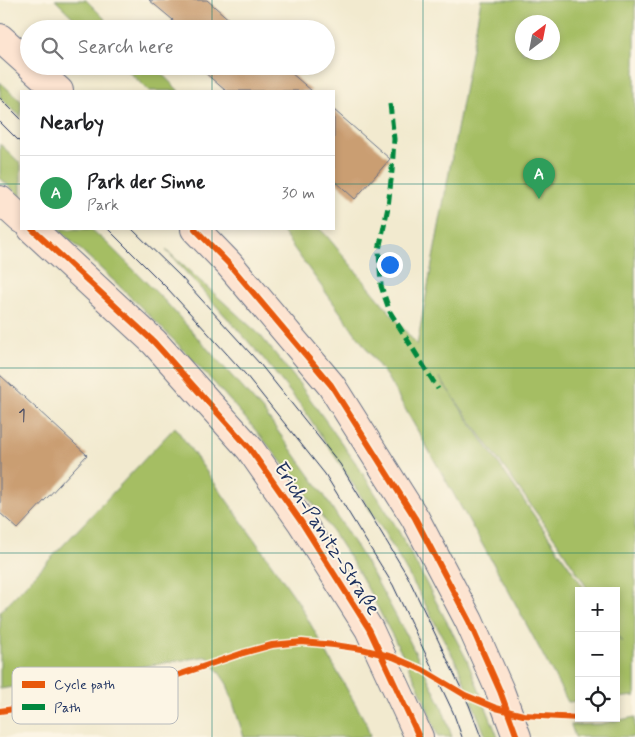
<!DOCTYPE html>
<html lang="en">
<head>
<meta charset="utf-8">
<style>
	body { margin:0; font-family:Mynerve,sans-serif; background:#f2f2f2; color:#202124 }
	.controls { position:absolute; right:15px; bottom:15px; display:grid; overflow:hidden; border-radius:0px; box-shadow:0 2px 8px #0003 }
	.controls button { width:45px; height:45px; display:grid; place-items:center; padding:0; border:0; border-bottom:1px solid #e0e0e0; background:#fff; color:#202124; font:25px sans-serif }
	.compass { position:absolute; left:515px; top:15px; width:45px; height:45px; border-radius:50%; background:#fff; box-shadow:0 2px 8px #0003; rotate:32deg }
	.you { position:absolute; left:389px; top:264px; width:18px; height:18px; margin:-12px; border:4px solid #fff; border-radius:50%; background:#1a73e8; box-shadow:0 0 0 8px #1a73e833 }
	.badge { display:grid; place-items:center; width:32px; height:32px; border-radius:50%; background:#d93025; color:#fff; font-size:16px; font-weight:700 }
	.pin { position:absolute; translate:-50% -41px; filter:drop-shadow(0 1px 2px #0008) }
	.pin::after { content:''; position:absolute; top:26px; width:18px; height:15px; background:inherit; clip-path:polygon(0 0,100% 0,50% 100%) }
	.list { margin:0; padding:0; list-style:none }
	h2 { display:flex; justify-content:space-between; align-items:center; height:65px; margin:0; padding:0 20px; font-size:21px }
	h2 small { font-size:16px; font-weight:400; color:#757577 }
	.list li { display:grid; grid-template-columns:32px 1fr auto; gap:15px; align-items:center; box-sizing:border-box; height:75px; padding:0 20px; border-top:1px solid #e0e0e0 }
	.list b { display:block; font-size:19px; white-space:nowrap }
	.list p { margin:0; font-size:16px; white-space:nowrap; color:#757577 }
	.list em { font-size:16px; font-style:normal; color:#757577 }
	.icon { flex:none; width:28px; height:28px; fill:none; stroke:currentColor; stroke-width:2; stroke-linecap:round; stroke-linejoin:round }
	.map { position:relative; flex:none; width:635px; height:737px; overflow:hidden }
	.search { position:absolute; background:#fff; box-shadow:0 2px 8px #0003; left:20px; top:20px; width:315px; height:55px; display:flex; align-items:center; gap:12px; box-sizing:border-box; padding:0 18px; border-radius:28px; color:#757577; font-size:19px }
	.panel { position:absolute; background:#fff; box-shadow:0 2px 8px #0003; left:20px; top:90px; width:315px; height:140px; border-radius:0px }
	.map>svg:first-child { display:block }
	.green { fill:#a5be64; stroke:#607661; fill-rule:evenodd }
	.building { fill:#ca9e72 }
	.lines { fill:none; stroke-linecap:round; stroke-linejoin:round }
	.secondary-casing { stroke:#667086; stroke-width:30 }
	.secondary { stroke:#fde4d1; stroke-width:28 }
	.tram { stroke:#1b2f5e; stroke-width:1 }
	.quiet { stroke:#00873e; stroke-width:5; stroke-dasharray:10 5; stroke-linecap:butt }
	.cycleway-casing { stroke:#fcf5e5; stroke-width:9 }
	.cycleway { stroke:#e8590c; stroke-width:6 }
	.grid { fill:none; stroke:#0f766e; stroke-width:1; stroke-opacity:0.55 }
	.labels { text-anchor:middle; stroke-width:4; stroke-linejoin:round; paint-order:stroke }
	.number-label { font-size:18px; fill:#474b63 }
	.street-label { font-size:20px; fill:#1b2f5e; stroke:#fcf5e5 }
	.key { fill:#fcf5e5; stroke:#b8babc; stroke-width:1 }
	.key-label { font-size:14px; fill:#1b2f5e }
</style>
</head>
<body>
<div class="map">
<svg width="635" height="737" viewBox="0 0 635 737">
	<rect width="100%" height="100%" fill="#fcf5e5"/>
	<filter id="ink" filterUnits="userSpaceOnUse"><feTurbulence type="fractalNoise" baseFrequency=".02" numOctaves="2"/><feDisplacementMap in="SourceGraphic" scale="10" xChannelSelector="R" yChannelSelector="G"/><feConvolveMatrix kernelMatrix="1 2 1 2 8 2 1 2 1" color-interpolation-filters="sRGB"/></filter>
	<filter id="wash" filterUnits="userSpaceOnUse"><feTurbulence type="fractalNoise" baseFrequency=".0096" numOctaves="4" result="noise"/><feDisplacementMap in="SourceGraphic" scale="20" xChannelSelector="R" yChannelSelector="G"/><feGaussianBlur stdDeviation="1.12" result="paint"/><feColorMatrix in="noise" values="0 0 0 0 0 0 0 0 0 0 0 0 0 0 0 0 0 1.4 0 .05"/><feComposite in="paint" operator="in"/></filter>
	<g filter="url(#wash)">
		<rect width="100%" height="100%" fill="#f2eacf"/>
		<!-- green -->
		<g class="green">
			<polygon points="55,0 86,0 115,29 85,29"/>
			<path d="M481 0H635V696L616 698V635L622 642 616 633V591H589L558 543 439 377 586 591H579V701L568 702 506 586 387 377 280 229H320L326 235 417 345ZM522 22H552V52H522Z"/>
			<polygon points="123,66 154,66 179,91 149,91"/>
			<polygon points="0,82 21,101 21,117 0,98"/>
			<polygon points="0,144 21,164 21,197 0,178"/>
			<path d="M58 229H91L108 244 164 300 264 412 324 495 373 574 409 640 442 707 452 737H438C432 721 426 704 419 688 411 671 402 654 393 637 379 611 366 583 350 558 270 433 167 328 58 229Z"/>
			<polygon points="166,250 260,335 298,382 358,466 397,528 466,658 498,737 486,737 458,666 418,591 384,532 338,461 302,407 263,358"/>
			<polygon points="175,427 297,600 366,723 370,737 244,737 227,684 208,656 0,689 0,612"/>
			<polygon points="635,717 635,737 575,737 571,725 600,724"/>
		</g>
		<g id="blocks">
			<!-- building -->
			<g class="building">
				<polygon points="149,0 207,0 240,29 166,29 173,20"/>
				<polygon points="197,66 283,66 312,91 226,91"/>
				<polygon points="334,110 390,159 355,199 334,180"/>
				<polygon points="0,375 87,455 18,529 0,513"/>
			</g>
		</g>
	</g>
	<g filter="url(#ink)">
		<use href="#blocks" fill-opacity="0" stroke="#667086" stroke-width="1"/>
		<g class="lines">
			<!-- secondary casing -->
			<g class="secondary-casing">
				<g id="secondary">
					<polyline points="0,38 29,64"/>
					<polyline points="31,66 59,91"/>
					<polyline points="0,200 21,219"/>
					<polyline points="32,229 154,342 250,449 302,523 369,629 409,715 419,737"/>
					<polyline points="195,229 229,264 331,385 415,518 469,621 500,691 517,737"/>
				</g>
			</g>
			<!-- secondary -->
			<use href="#secondary" class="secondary"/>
			<!-- tram -->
			<g class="tram">
				<polyline points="0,98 21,119"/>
				<polyline points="0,122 21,143"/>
				<polyline points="108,229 168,289 246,375 325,474 393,585 453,712 462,737"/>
				<polyline points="132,229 181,277 260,364 340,464 408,577 469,705 481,737"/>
			</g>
			<!-- quiet -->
			<polyline class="quiet" points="390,104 394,139 392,171 388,207 379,250 381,286 390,312 438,389"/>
			<!-- cycleway casing -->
			<g class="cycleway-casing">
				<g id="cycleway">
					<polyline points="32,229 154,342 250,449 302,523 369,629 409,715 419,737"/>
					<polyline points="195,229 229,264 331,385 415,518 469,621 500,691 517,737"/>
					<polyline points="0,711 125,693 243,653 272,645 302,642 334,645 362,649 393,657 423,670 465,695 496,708 523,715 579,718"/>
				</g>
			</g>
			<!-- cycleway -->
			<use href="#cycleway" class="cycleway"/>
		</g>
	</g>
	<!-- grid -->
	<path class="grid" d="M212 0V29M423 0V737M212 66V91M0 184H21M334 184H635M212 229V737M0 368H635M0 553H635"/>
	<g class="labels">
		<!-- number labels -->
		<g class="number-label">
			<text x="22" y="421">1</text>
		</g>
		<!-- street labels -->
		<g class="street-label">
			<text transform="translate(328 538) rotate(57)" y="7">Erich-Panitz-Straße</text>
		</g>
	</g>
	<!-- legend -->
	<rect x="12" y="667" width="166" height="57" rx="8" class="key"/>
	<rect x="22" y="681" width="23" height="7" fill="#e8590c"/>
	<rect x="22" y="704" width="23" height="6" fill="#00873e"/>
	<g class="key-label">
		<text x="54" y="689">Cycle path</text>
		<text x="54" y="712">Path</text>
	</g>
</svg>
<div class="controls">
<button>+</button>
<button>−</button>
<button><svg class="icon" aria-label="locate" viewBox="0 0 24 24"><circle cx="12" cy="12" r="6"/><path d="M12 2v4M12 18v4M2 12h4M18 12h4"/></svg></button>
</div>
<svg class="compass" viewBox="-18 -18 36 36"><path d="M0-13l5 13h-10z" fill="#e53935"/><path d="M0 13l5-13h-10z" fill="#757577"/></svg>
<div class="you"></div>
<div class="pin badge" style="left:539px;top:199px;background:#2e9e5b">A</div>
<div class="search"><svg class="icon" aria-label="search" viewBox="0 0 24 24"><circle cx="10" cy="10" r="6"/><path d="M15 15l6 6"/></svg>Search here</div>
<section class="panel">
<h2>Nearby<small></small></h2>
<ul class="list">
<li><span class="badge" style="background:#2e9e5b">A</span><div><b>Park der Sinne</b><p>Park</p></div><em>30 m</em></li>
</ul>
</section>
</div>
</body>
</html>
